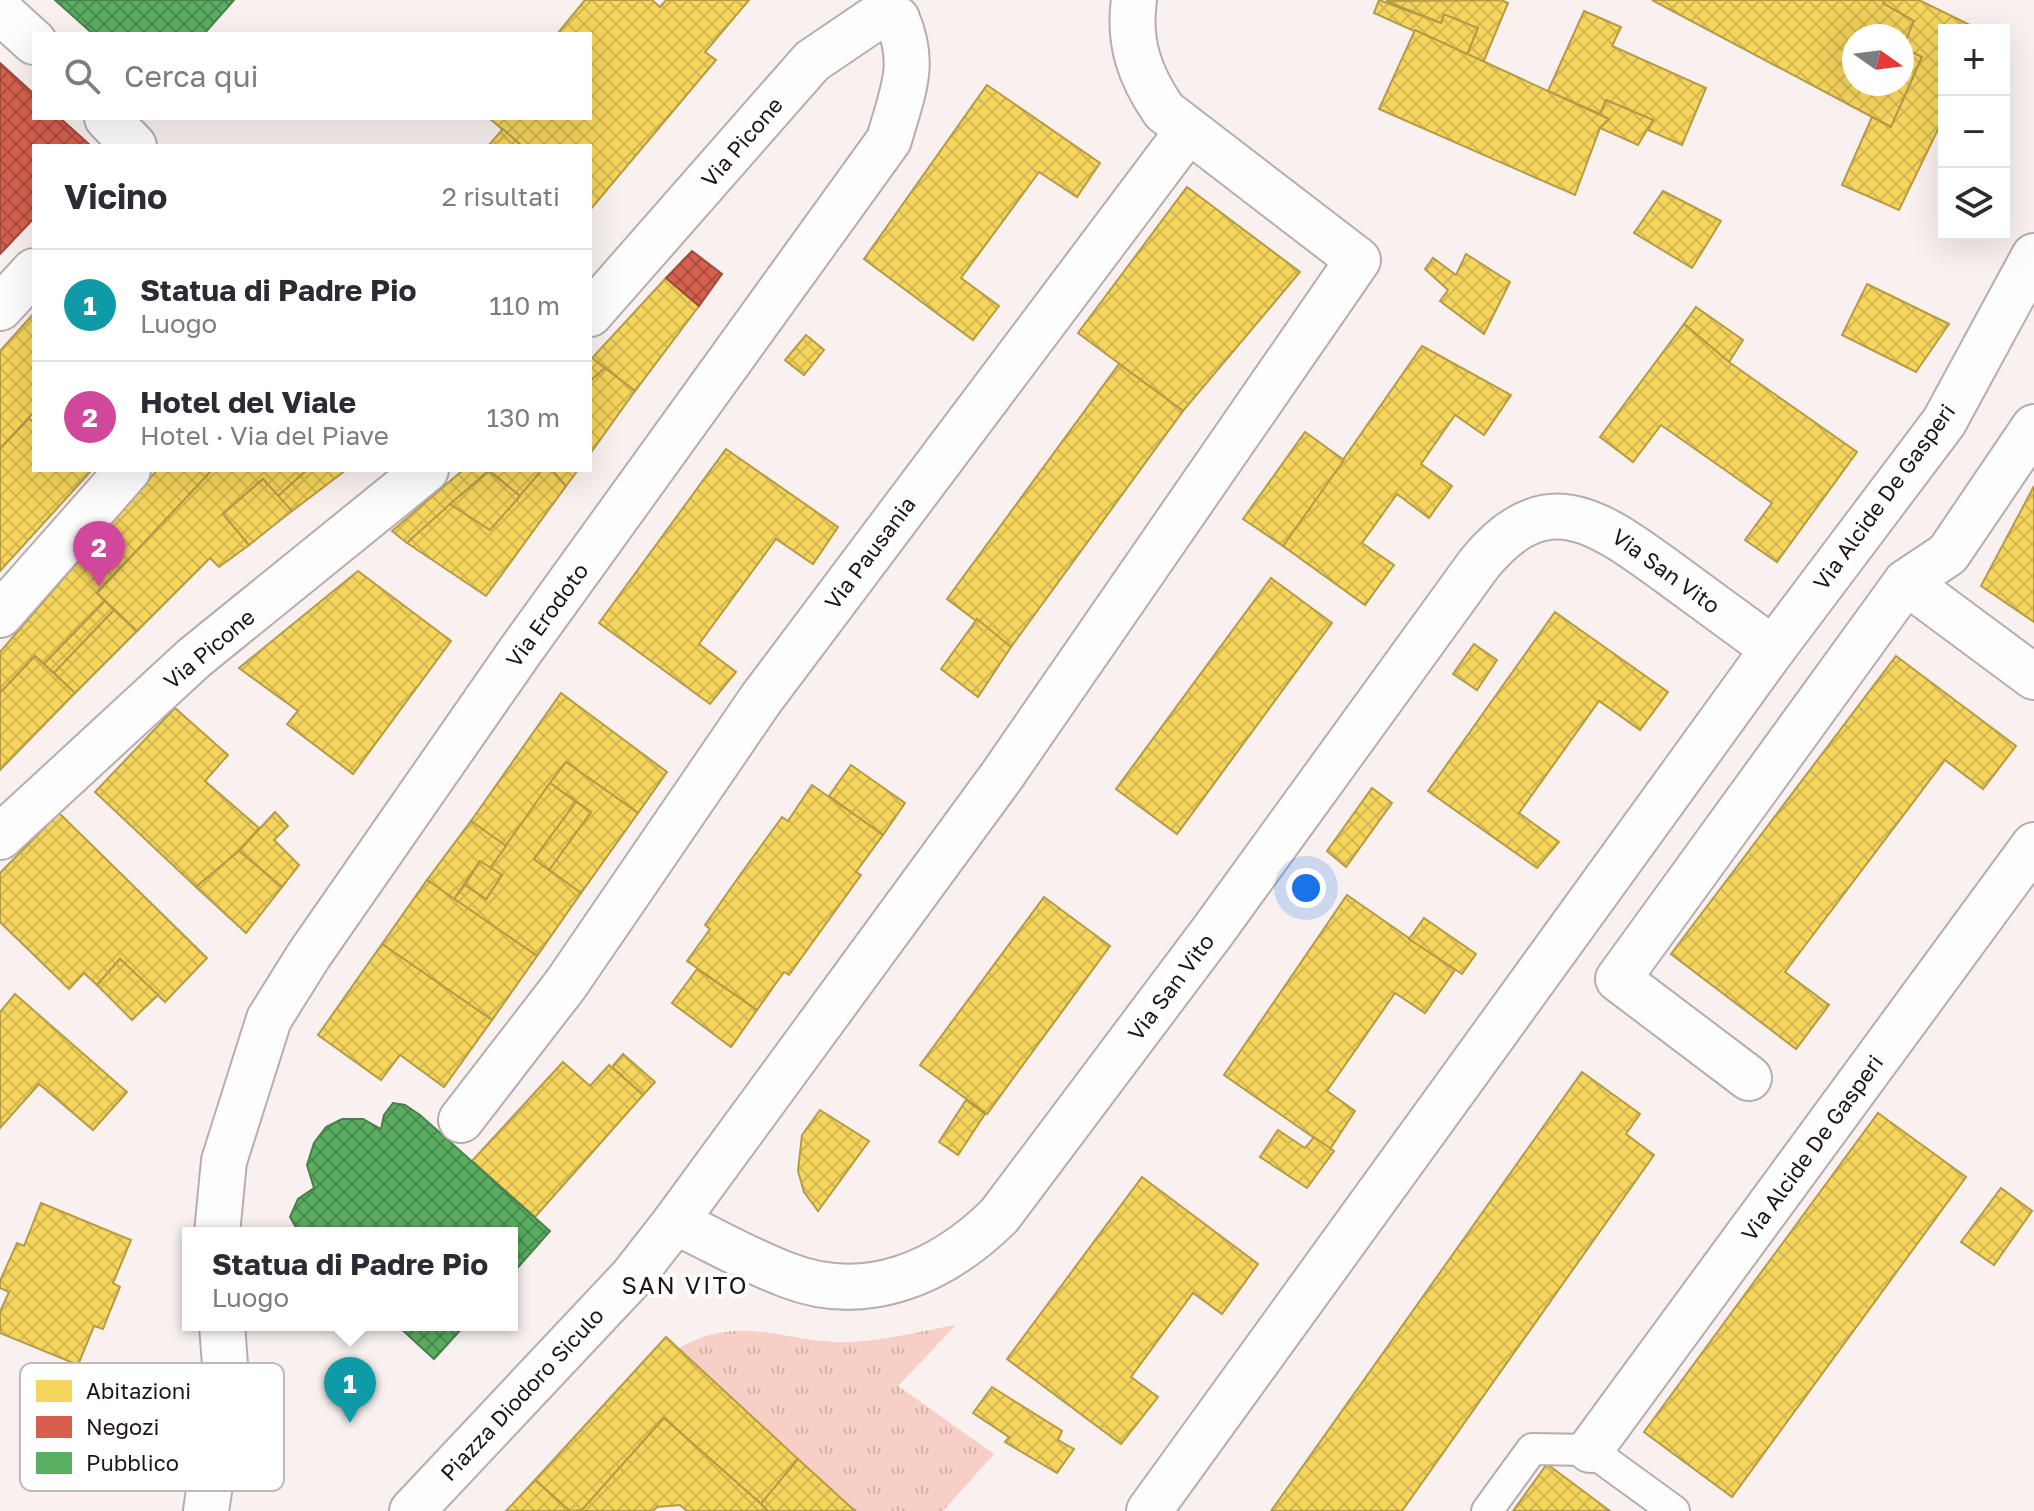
<!DOCTYPE html>
<html lang="it">
<head>
<meta charset="utf-8">
<style>
	body { margin:0; font-family:"Golos Text",sans-serif; background:#f7f7f7; color:#2b2b33 }
	.controls { position:absolute; right:24px; top:24px; display:grid; overflow:hidden; border-radius:0px; box-shadow:0 8px 32px #0002 }
	.controls button { width:72px; height:72px; display:grid; place-items:center; padding:0; border:0; border-bottom:2px solid #e1e1e2; background:#fff; color:#2b2b33; font:40px sans-serif }
	.compass { position:absolute; left:1842px; top:24px; width:72px; height:72px; border-radius:50%; background:#fff; box-shadow:0 8px 32px #0002; rotate:104deg }
	.you { position:absolute; left:1306px; top:888px; width:28px; height:28px; margin:-20px; border:6px solid #fff; border-radius:50%; background:#1a73e8; box-shadow:0 0 0 12px #1a73e833 }
	.badge { display:grid; place-items:center; width:52px; height:52px; border-radius:50%; background:#db2777; color:#fff; font-size:26px; font-weight:700 }
	.pin { position:absolute; translate:-50% -66px; filter:drop-shadow(0 2px 4px #0008) }
	.pin::after { content:''; position:absolute; top:42px; width:28px; height:24px; background:inherit; clip-path:polygon(0 0,100% 0,50% 100%) }
	.popup { position:absolute; left:182px; top:1227px; width:336px; height:104px; box-sizing:border-box; display:grid; place-content:center; border-radius:0px; background:#fff; filter:drop-shadow(0 2px 6px #0005); font-size:26px; white-space:nowrap; color:#7c7c81 }
	.popup b { font-size:30px; color:#2b2b33 }
	.popup::after { content:''; position:absolute; left:50%; top:100%; margin-left:-16px; border:16px solid transparent; border-top-color:#fff }
	.list { margin:0; padding:0; list-style:none }
	h2 { display:flex; justify-content:space-between; align-items:center; height:104px; margin:0; padding:0 32px; font-size:34px }
	h2 small { font-size:26px; font-weight:400; color:#7c7c81 }
	.list li { display:grid; grid-template-columns:52px 1fr auto; gap:24px; align-items:center; box-sizing:border-box; height:112px; padding:0 32px; border-top:2px solid #e1e1e2 }
	.list b { display:block; font-size:30px; white-space:nowrap }
	.list p { margin:0; font-size:26px; white-space:nowrap; color:#7c7c81 }
	.list em { font-size:26px; font-style:normal; color:#7c7c81 }
	.icon { flex:none; width:44px; height:44px; fill:none; stroke:currentColor; stroke-width:2; stroke-linecap:round; stroke-linejoin:round }
	.map { position:relative; flex:none; width:2034px; height:1511px; overflow:hidden }
	.search { position:absolute; background:#fff; box-shadow:0 8px 32px #0002; left:32px; top:32px; width:560px; height:88px; display:flex; align-items:center; gap:20px; box-sizing:border-box; padding:0 28px; border-radius:0px; color:#7c7c81; font-size:30px }
	.panel { position:absolute; background:#fff; box-shadow:0 8px 32px #0002; left:32px; top:144px; width:560px; height:328px; border-radius:0px }
	.map>svg:first-child { display:block }
	.grass { fill:url(#grass-tufts) }
	.homes { fill:url(#homes-cross-hatch); stroke:#b69b46; stroke-width:2; fill-rule:evenodd }
	.shops { fill:url(#shops-cross-hatch); stroke:#9f4a3b; stroke-width:2 }
	.public { fill:url(#public-cross-hatch); stroke:#488049; stroke-width:2 }
	.lines { fill:none; stroke-linecap:round; stroke-linejoin:round }
	.service-casing { stroke:#b6adac; stroke-width:34 }
	.minor-casing { stroke:#b6adac; stroke-width:48 }
	.service { stroke:#fefdfd; stroke-width:30 }
	.minor { stroke:#fefdfd; stroke-width:44 }
	.labels { text-anchor:middle; stroke-width:8; stroke-linejoin:round; paint-order:stroke }
	.street-label { font-size:22px; fill:#1f1512; stroke:#fff }
	.neighbourhood-label { font-size:24px; letter-spacing:2px; fill:#1f1512; stroke:#fff }
	.key { fill:#fff; stroke:#bcb9b8; stroke-width:2 }
	.key-label { font-size:22px; fill:#1f1512 }
</style>
</head>
<body>
<div class="map">
<svg width="2034" height="1511" viewBox="0 0 2034 1511">
	<defs>
		<pattern id="grass-tufts" width="24" height="20" patternUnits="userSpaceOnUse" patternTransform="scale(2)"><rect width="24" height="20" fill="#f7cfc6"/><path d="M3 7l-1-3M5 7V3M7 7l1-3M15 17l-1-3M17 17v-4M19 17l1-3" fill="none" stroke="#d3b1a9"/></pattern>
		<pattern id="homes-cross-hatch" width="8" height="8" patternUnits="userSpaceOnUse" patternTransform="scale(2)"><rect width="8" height="8" fill="#f6d55c"/><path d="M0 0l8 8M0 8l8-8" fill="none" stroke="#d2b64f"/></pattern>
		<pattern id="shops-cross-hatch" width="8" height="8" patternUnits="userSpaceOnUse" patternTransform="scale(2)"><rect width="8" height="8" fill="#d6604d"/><path d="M0 0l8 8M0 8l8-8" fill="none" stroke="#ad4e3f"/></pattern>
		<pattern id="public-cross-hatch" width="8" height="8" patternUnits="userSpaceOnUse" patternTransform="scale(2)"><rect width="8" height="8" fill="#5aae61"/><path d="M0 0l8 8M0 8l8-8" fill="none" stroke="#4a8c4f"/></pattern>
	</defs>
	<rect width="100%" height="100%" fill="#f8f1f0"/>
	<!-- grass -->
	<path class="grass" d="M956 1325 898 1386 994 1454 943 1511H855L677 1349C743 1311 787 1345 852 1342 887 1340 922 1331 956 1325Z"/>
	<!-- homes -->
	<g class="homes">
		<polygon points="585,0 652,0 660,7 666,0 749,0 705,52 716,60 590,210 590,146 522,146 489,118 590,118 590,34 557,34"/>
		<polygon points="1379,0 1441,23 1444,14 1478,28 1467,55 1374,13"/>
		<polygon points="1501,0 1508,3 1483,63 1467,55 1478,28 1444,14 1441,23 1386,1"/>
		<path d="M1652 0H1884L1883 3 1914 21 1903 47 1922 57 1891 127ZM1854 36H1902V84H1854Z"/>
		<polygon points="1884,0 1919,0 1980,30 1944,30 1944,117 1899,210 1842,185 1872,117 1891,127 1922,57 1903,47 1914,21 1883,3"/>
		<polygon points="1584,11 1621,27 1612,46 1706,88 1682,145 1648,130 1653,120 1606,100 1600,114 1548,91"/>
		<polygon points="1415,30 1609,119 1600,128 1575,195 1379,109"/>
		<polygon points="987,85 1100,163 1077,197 1039,172 961,278 999,306 973,340 864,259"/>
		<polygon points="1606,100 1653,120 1638,145 1600,128 1609,119 1600,114"/>
		<polygon points="503,129 522,146 488,146"/>
		<polygon points="1187,187 1300,272 1183,411 1078,333"/>
		<polygon points="1663,191 1721,221 1692,268 1634,233"/>
		<polygon points="1466,254 1510,282 1484,334 1440,301 1448,290 1425,269 1433,258 1456,275"/>
		<polygon points="666,278 699,306 635,391 592,358"/>
		<polygon points="1867,284 1949,324 1916,372 1842,335"/>
		<polygon points="1696,307 1743,340 1729,362 1684,324"/>
		<polygon points="34,313 34,412 0,449 0,351"/>
		<polygon points="1684,324 1729,362 1857,452 1777,562 1745,540 1772,503 1661,425 1633,462 1600,437"/>
		<polygon points="806,335 824,350 804,375 785,360"/>
		<polygon points="1422,346 1511,395 1484,435 1455,415 1421,464 1452,486 1429,518 1397,494 1362,543 1394,565 1365,605 1283,546"/>
		<polygon points="592,358 605,368 590,381 590,359"/>
		<polygon points="1119,364 1183,411 1011,647 947,599"/>
		<polygon points="605,368 635,391 590,454 590,381"/>
		<polygon points="29,418 34,423 34,470 92,470 0,571 0,449"/>
		<polygon points="1305,432 1344,460 1283,546 1243,519"/>
		<polygon points="726,449 838,527 813,564 776,539 699,644 736,672 710,704 599,623"/>
		<polygon points="157,470 212,470 97,593 105,601 44,664 35,656 0,693 0,652"/>
		<polygon points="212,470 307,470 277,497 263,479 223,514 249,545 219,567 210,558 137,631 97,593"/>
		<polygon points="307,470 346,470 292,511 277,497"/>
		<polygon points="463,470 489,470 407,543 392,531"/>
		<polygon points="489,470 542,470 520,496"/>
		<polygon points="542,470 552,470 566,486 486,596 407,543 450,504 490,530"/>
		<polygon points="552,470 578,470 566,486"/>
		<polygon points="489,471 520,496 490,530 450,504"/>
		<polygon points="263,479 292,511 249,545 223,514"/>
		<polygon points="2034,486 2034,622 1981,586"/>
		<polygon points="358,571 451,641 353,774 287,724 298,711 239,668"/>
		<polygon points="1271,578 1332,623 1177,834 1116,789"/>
		<polygon points="105,601 114,610 54,673 44,664"/>
		<polygon points="114,610 137,631 75,693 54,673"/>
		<polygon points="1555,612 1668,692 1640,730 1599,701 1519,813 1559,842 1537,868 1428,791"/>
		<polygon points="977,619 1011,647 978,697 941,669"/>
		<polygon points="1474,644 1497,660 1477,690 1453,674"/>
		<polygon points="35,656 75,693 0,770 0,693"/>
		<polygon points="1896,656 2016,746 1983,789 1945,760 1785,972 1829,1005 1796,1049 1671,954"/>
		<polygon points="561,693 667,772 638,813 566,762 506,846 471,821"/>
		<polygon points="175,708 228,755 205,781 259,828 239,851 196,887 95,792"/>
		<polygon points="566,762 638,813 581,893 549,870 591,812 550,783"/>
		<polygon points="851,765 905,803 883,835 829,796"/>
		<polygon points="550,783 576,802 534,859 581,893 537,956 454,899 465,885 486,899 502,875 490,868"/>
		<polygon points="812,785 883,835 856,872 861,875 789,975 784,972 757,1010 687,961 710,929 705,925 740,875 782,817 788,821"/>
		<polygon points="1372,788 1392,803 1346,867 1327,851"/>
		<polygon points="576,802 591,812 549,870 534,859"/>
		<polygon points="275,812 288,826 274,840 299,865 282,887 239,851"/>
		<polygon points="59,813 207,958 165,1002 120,959 97,985 84,973 69,989 0,922 0,873"/>
		<polygon points="471,821 506,846 490,868 480,861 454,899 427,880"/>
		<polygon points="239,851 282,887 246,933 196,887"/>
		<polygon points="480,861 502,875 486,899 465,885"/>
		<polygon points="427,880 537,956 492,1020 382,944"/>
		<polygon points="1347,895 1455,970 1425,1013 1395,993 1327,1091 1355,1111 1330,1149 1224,1075"/>
		<polygon points="1044,897 1110,946 987,1114 920,1065"/>
		<polygon points="1424,918 1476,954 1462,974 1409,939"/>
		<polygon points="382,944 492,1020 444,1087 400,1055 381,1080 318,1035"/>
		<polygon points="120,959 158,995 132,1020 97,985"/>
		<polygon points="697,969 757,1010 731,1047 672,1003"/>
		<polygon points="15,994 127,1092 93,1130 39,1084 0,1128 0,1012"/>
		<polygon points="623,1054 655,1082 643,1095 612,1067"/>
		<polygon points="563,1062 590,1086 609,1065 643,1095 535,1217 472,1161"/>
		<polygon points="1582,1072 1640,1114 1626,1134 1654,1155 1402,1511 1271,1511"/>
		<polygon points="966,1100 985,1114 958,1155 939,1142"/>
		<polygon points="820,1110 869,1141 818,1211 804,1192 798,1171 802,1135"/>
		<polygon points="1878,1113 1966,1177 1732,1497 1644,1432"/>
		<polygon points="1278,1130 1305,1148 1314,1137 1334,1151 1307,1188 1260,1157"/>
		<polygon points="1142,1177 1258,1264 1222,1314 1193,1293 1131,1377 1158,1397 1121,1444 1007,1359"/>
		<polygon points="2001,1188 2032,1211 1994,1265 1961,1242"/>
		<polygon points="41,1203 131,1240 113,1283 120,1287 110,1311 103,1329 94,1326 78,1365 0,1333 0,1312 9,1292 0,1288 0,1281 17,1243 24,1246"/>
		<polygon points="666,1337 798,1459 761,1504 664,1418 582,1510 570,1511 535,1480"/>
		<polygon points="992,1387 1062,1431 1058,1440 1074,1449 1057,1473 1005,1442 1009,1437 973,1413"/>
		<polygon points="664,1418 761,1504 768,1511 687,1511 680,1505 657,1507 653,1511 581,1511"/>
		<polygon points="798,1459 855,1511 768,1511 761,1504"/>
		<polygon points="1547,1464 1610,1511 1513,1511"/>
		<polygon points="535,1480 570,1511 506,1511"/>
	</g>
	<!-- shops -->
	<g class="shops">
		<polygon points="0,63 34,94 34,118 60,118 91,146 34,146 34,218 0,254"/>
		<polygon points="692,251 722,274 699,306 666,278"/>
	</g>
	<!-- public -->
	<g class="public">
		<polygon points="55,0 234,0 204,34 93,34"/>
		<polygon points="393,1103 405,1105 420,1115 550,1231 512,1274 512,1233 299,1233 290,1217 298,1199 314,1188 307,1165 314,1143 326,1127 342,1119 363,1119 381,1129 384,1115"/>
		<polygon points="397,1325 465,1325 434,1359"/>
	</g>
	<g class="lines">
		<!-- service casing -->
		<g class="service-casing">
			<polyline id="service" points="1487,1511 1532,1449 1590,1450 1674,1511"/>
		</g>
		<!-- minor casing -->
		<g class="minor-casing">
			<g id="minor">
				<polyline points="0,11 34,42"/>
				<polyline points="107,118 134,146"/>
				<polyline points="0,308 34,271"/>
				<polyline points="590,314 812,61 874,19 897,19"/>
				<polyline points="1906,582 2034,677"/>
				<polyline points="0,615 128,470"/>
				<polyline points="0,837 194,658 426,470"/>
				<polyline points="1749,1078 1618,979 1906,582 1948,554 2034,427"/>
				<polyline points="461,1120 566,984 761,699 1187,132"/>
				<path d="M675 1222C712 1239 749 1261 787 1275 867 1306 942 1272 999 1216L1213 931 1479 564C1546 481 1599 522 1668 572 1703 598 1738 623 1773 649"/>
				<path d="M217 1233 224 1161 269 1019 309 955 521 650 889 140C902 93 917 65 897 19"/>
				<polyline points="1590,1450 2034,845"/>
				<polyline points="206,1511 226,1378 222,1325"/>
				<path d="M412 1511 632 1277 675 1222 1001 777 1358 260 1164 111C1140 76 1128 43 1134 0"/>
				<polyline points="1149,1511 1773,649 1944,422 2034,256"/>
			</g>
		</g>
		<!-- service -->
		<use href="#service" class="service"/>
		<!-- minor -->
		<use href="#minor" class="minor"/>
	</g>
	<g class="labels">
		<!-- street labels -->
		<g class="street-label">
			<text transform="translate(742 142) rotate(-49)" y="8">Via Picone</text>
			<text transform="translate(1884 497) rotate(-54)" y="8">Via Alcide De Gasperi</text>
			<text transform="translate(870 553) rotate(-53)" y="8">Via Pausania</text>
			<text transform="translate(1666 571) rotate(36)" y="8">Via San Vito</text>
			<text transform="translate(547 615) rotate(-54)" y="8">Via Erodoto</text>
			<text transform="translate(209 649) rotate(-40)" y="8">Via Picone</text>
			<text transform="translate(1171 987) rotate(-53)" y="8">Via San Vito</text>
			<text transform="translate(1812 1148) rotate(-54)" y="8">Via Alcide De Gasperi</text>
			<text transform="translate(522 1394) rotate(-47)" y="8">Piazza Diodoro Siculo</text>
		</g>
		<!-- neighbourhood labels -->
		<g class="neighbourhood-label">
			<text x="685" y="1294">SAN VITO</text>
		</g>
	</g>
	<!-- legend -->
	<rect x="20" y="1363" width="264" height="128" rx="12" class="key"/>
	<rect x="36" y="1380" width="36" height="22" fill="#f6d55c"/>
	<rect x="36" y="1416" width="36" height="22" fill="#d6604d"/>
	<rect x="36" y="1452" width="36" height="22" fill="#5aae61"/>
	<g class="key-label">
		<text x="86" y="1399">Abitazioni</text>
		<text x="86" y="1435">Negozi</text>
		<text x="86" y="1471">Pubblico</text>
	</g>
</svg>
<div class="controls">
<button>+</button>
<button>−</button>
<button><svg class="icon" aria-label="layers" viewBox="0 0 24 24"><path d="M12 4l9 5-9 5-9-5zM3 14l9 5 9-5"/></svg></button>
</div>
<svg class="compass" viewBox="-18 -18 36 36"><path d="M0-13l5 13h-10z" fill="#e53935"/><path d="M0 13l5-13h-10z" fill="#7c7c81"/></svg>
<div class="you"></div>
<div class="pin badge" style="left:350px;top:1423px;background:#0f9aa8">1</div>
<div class="popup"><b>Statua di Padre Pio</b>Luogo</div>
<div class="pin badge" style="left:99px;top:587px;background:#d1479c">2</div>
<div class="search"><svg class="icon" aria-label="search" viewBox="0 0 24 24"><circle cx="10" cy="10" r="6"/><path d="M15 15l6 6"/></svg>Cerca qui</div>
<section class="panel">
<h2>Vicino<small>2 risultati</small></h2>
<ul class="list">
<li><span class="badge" style="background:#0f9aa8">1</span><div><b>Statua di Padre Pio</b><p>Luogo</p></div><em>110 m</em></li>
<li><span class="badge" style="background:#d1479c">2</span><div><b>Hotel del Viale</b><p>Hotel · Via del Piave</p></div><em>130 m</em></li>
</ul>
</section>
</div>
</body>
</html>
